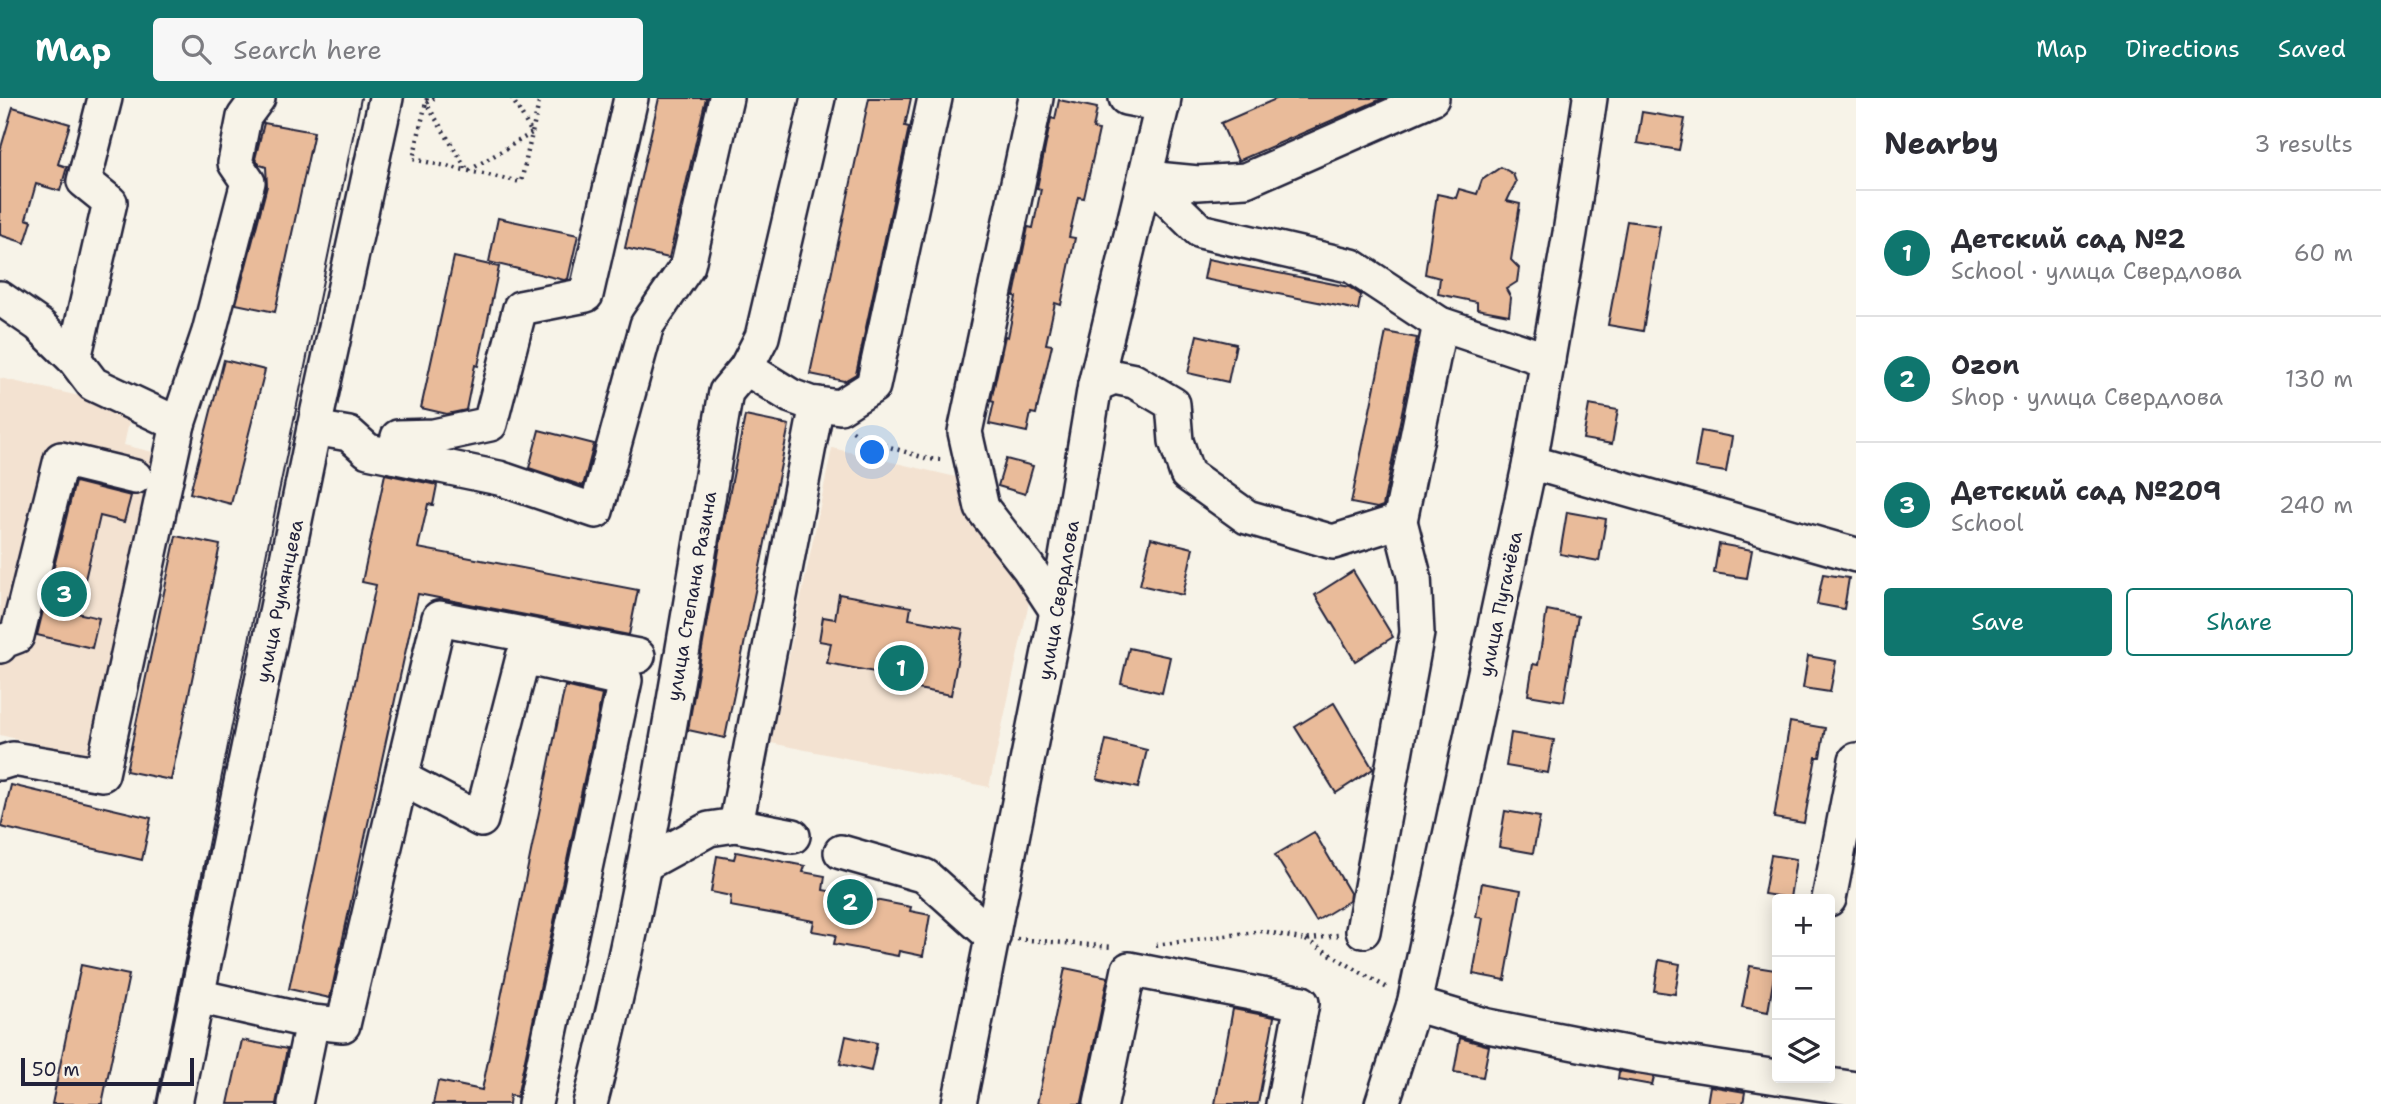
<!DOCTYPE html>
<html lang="en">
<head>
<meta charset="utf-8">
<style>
	body { margin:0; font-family:"Shantell Sans",sans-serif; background:#f7f7f7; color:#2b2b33 }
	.controls { position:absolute; right:21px; bottom:21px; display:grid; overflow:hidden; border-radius:7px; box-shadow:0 4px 18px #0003 }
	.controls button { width:63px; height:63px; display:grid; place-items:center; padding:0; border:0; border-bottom:2px solid #e1e1e2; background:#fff; color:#2b2b33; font:35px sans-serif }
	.scale { position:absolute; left:21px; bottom:18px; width:173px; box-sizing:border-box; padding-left:7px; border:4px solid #22223b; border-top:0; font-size:19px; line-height:24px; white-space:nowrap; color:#22223b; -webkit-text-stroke:5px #f7f3e8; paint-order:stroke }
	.you { position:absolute; left:873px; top:355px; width:24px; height:24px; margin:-18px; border:5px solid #fff; border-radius:50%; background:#1a73e8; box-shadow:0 0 0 10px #1a73e833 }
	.badge { display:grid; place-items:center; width:46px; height:46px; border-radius:50%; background:#0f766e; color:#fff; font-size:23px; font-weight:700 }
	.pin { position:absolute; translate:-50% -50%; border:4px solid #fff; box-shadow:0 2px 7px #0006 }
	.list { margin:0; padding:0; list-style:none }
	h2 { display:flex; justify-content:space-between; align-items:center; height:91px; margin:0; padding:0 28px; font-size:30px }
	h2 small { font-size:23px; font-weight:400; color:#7c7c81 }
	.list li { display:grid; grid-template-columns:46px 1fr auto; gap:21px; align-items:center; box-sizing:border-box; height:126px; padding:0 28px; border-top:2px solid #e1e1e2 }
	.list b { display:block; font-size:26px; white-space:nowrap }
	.list p { margin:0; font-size:23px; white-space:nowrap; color:#7c7c81 }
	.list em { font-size:23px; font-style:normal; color:#7c7c81 }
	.actions { display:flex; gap:14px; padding:21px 28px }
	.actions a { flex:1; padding:16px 0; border:2px solid #0f766e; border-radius:7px; text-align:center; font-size:24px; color:#0f766e }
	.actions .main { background:#0f766e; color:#fff }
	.icon { flex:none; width:38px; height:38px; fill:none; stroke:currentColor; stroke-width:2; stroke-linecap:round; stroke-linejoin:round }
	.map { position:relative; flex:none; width:1856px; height:1006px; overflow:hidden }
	header { display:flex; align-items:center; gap:42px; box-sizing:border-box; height:98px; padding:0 35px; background:#0f766e; color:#fff }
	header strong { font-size:33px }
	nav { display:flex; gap:38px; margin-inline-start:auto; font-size:24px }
	.search { width:490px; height:63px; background:#f7f7f7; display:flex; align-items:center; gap:18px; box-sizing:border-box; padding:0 24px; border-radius:7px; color:#7c7c81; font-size:26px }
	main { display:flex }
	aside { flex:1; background:#fff }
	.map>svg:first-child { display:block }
	.built { fill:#f3e2d1 }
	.building { fill:#e9bb9a; stroke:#22223b; stroke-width:2 }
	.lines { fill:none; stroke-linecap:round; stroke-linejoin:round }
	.minor-casing { stroke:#22223b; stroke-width:38 }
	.path { stroke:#22223b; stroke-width:4.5; stroke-dasharray:2 5; stroke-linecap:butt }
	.minor { stroke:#f7f3e8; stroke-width:33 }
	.tram { stroke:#22223b; stroke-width:2 }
	.labels { text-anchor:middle; stroke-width:7; stroke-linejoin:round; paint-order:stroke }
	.street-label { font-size:19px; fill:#22223b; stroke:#f7f3e8 }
</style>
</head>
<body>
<header>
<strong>Map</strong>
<div class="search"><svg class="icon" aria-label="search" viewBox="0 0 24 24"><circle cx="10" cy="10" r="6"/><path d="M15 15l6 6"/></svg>Search here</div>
<nav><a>Map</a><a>Directions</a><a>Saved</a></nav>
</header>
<main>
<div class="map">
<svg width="1856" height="1006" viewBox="0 0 1856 1006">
	<rect width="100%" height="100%" fill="#f7f3e8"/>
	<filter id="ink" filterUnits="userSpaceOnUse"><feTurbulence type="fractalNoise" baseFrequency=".0143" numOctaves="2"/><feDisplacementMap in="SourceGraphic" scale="14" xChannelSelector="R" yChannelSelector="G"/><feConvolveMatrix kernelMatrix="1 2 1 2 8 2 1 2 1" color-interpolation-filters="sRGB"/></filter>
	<g filter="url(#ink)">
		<!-- built -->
		<g class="built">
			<polygon points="0,280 132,310 124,347 161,356 91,658 0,637"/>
			<polygon points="832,350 956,379 970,423 1031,495 989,689 771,645"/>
		</g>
		<!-- building -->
		<g class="building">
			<polygon points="659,0 706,0 669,160 625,150"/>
			<polygon points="869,0 911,0 905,28 909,29 856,276 844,283 810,276"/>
			<polygon points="1278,0 1384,0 1238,63 1221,25"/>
			<polygon points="1059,2 1097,10 1093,31 1099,32 1084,100 1078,99 1069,139 1075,140 1061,207 1055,205 1046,246 1052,247 1036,316 1031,315 1027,334 989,326 994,304 991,303 1005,238 1008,239 1016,199 1014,198 1028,129 1033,130 1041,91 1037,90 1051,20 1055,21"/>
			<polygon points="13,9 70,26 58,66 67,69 60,93 36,86 26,121 32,123 25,145 0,137 0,53"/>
			<polygon points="1642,14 1685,21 1679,52 1637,45"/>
			<polygon points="264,25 314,34 275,214 236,206 267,88 266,69 260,67 255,61"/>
			<polygon points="1501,69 1513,76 1516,84 1507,103 1520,106 1511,162 1519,170 1517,184 1506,191 1511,200 1509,217 1477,211 1477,204 1438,196 1440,180 1425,176 1437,96 1456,100 1459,91 1477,96 1482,82"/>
			<polygon points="498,120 578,137 568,181 564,182 489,164"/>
			<polygon points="1627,123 1660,128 1643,233 1608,227"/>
			<polygon points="454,159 499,169 478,268 475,267 466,312 447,316 421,310"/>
			<polygon points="1208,161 1349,189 1361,197 1358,212 1204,181"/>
			<polygon points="1386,234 1417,240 1383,408 1377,410 1351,405"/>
			<polygon points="1197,237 1236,246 1228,284 1188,275"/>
			<polygon points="224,262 265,272 231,406 190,395"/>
			<polygon points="1589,307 1618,312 1612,346 1583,341"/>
			<polygon points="745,318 789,327 725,640 688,632 724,423"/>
			<polygon points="539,332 594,346 583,388 529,370"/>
			<polygon points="1701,333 1732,339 1726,374 1695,369"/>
			<polygon points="1006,361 1033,368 1025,396 998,388"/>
			<polygon points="385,376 437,387 433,407 428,406 418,450 638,492 629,537 418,496 330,900 289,891 376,487 362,484"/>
			<polygon points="75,384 131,398 124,424 100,418 77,515 99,520 92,550 37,537"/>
			<polygon points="1567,414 1606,421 1599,463 1560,456"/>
			<polygon points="176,438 220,447 171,682 126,673"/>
			<polygon points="1151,440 1193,450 1183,497 1140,487"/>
			<polygon points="1719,446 1752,452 1747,480 1714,475"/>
			<polygon points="1353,473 1393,539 1355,563 1315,497"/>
			<polygon points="1823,476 1849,480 1844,511 1817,506"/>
			<polygon points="839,496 911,509 909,521 963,531 951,597 879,584 880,575 827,565 831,545 819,543 823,519 835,521"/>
			<polygon points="1547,512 1578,518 1564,603 1528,597 1533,566 1538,567"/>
			<polygon points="1129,550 1170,559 1162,595 1121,585"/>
			<polygon points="1808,558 1836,563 1830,594 1803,590"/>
			<polygon points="565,588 602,597 517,999 510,997 509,1006 433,1006 438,983 482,992"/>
			<polygon points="1334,605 1373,671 1336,695 1295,629"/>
			<polygon points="1790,624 1825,630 1820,659 1816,659 1804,725 1774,720"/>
			<polygon points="1511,635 1554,642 1548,675 1506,668"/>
			<polygon points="1106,642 1147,652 1138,690 1097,681"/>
			<polygon points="11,687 151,720 142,762 1,729"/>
			<polygon points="1505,713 1540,719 1533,755 1499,749"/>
			<polygon points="1314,734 1350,795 1349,803 1316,823 1275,757"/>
			<polygon points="736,754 805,768 803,774 825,778 823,792 911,809 910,813 930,817 923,858 899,853 898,858 834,846 836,837 812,833 814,823 730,808 731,798 711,794 717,758 734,761"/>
			<polygon points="1771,757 1796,761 1790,800 1764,796"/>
			<polygon points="1482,785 1521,792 1505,882 1473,876 1483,820 1476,819"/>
			<polygon points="1659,862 1680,866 1675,896 1654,893"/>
			<polygon points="81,867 129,877 102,1006 52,1006"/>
			<polygon points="1750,868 1775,872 1768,914 1742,909"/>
			<polygon points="1065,870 1108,879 1082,1004 1082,1006 1037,1006"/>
			<polygon points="1233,911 1274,919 1258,1006 1215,1006"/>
			<polygon points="846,938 877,945 871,973 840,966"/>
			<polygon points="1460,940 1489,948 1483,979 1454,974"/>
			<polygon points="242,942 287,951 276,1006 228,1006"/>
			<polygon points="1619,973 1654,979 1652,987 1618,981"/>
			<polygon points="1710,988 1745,994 1743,1006 1707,1006"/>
		</g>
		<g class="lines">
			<!-- minor casing -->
			<g class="minor-casing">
				<g id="minor">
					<polyline points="1036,0 965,334 982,410 1028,469 1057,513"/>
					<polyline points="1126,0 1163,7"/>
					<polyline points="1432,0 1246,82 1198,85 1146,80 1200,133 1352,168 1440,226 1548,262"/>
					<polyline points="0,200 39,227 74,261 93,286 178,326 102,676 13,661 0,665"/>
					<polyline points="74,261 110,104 84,83 105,0"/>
					<polyline points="746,270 791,298 810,305 840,309 873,288 935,0"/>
					<polyline points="1095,287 1114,279 1134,283 1173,306 1176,343 1187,376 1247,419 1333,444 1400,423 1440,226"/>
					<polyline points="178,326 209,234 248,84 235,65 244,19 258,0"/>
					<polyline points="314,330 349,336 368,353 499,380 596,413 647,227 688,167 726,0"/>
					<polyline points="393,358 398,339 434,338 490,326 520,210 586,197 631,0"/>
					<polyline points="1530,364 1856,457"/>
					<polyline points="0,548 1,544 17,538 61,361 135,379"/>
					<polyline points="401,680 439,520 638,558"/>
					<polyline points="736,727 793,738"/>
					<polyline points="841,754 925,778 993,839"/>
					<polyline points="645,766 709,731 736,727 817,306"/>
					<polyline points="1829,801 1856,662"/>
					<polyline points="1363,833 1417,535 1414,478 1400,423"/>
					<polyline points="197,898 312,924 343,927 401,680 481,722 523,559 625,582 535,1006"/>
					<polyline points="1414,906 1488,928 1641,958 1777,979"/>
					<polyline points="1784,980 1856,991"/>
					<polyline points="175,1006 314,330 386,0"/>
					<polyline points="295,1006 312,924"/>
					<path d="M590 1006C651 772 685 532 726 294L746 270 762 239 818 0"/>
					<polyline points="959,1006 1057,513 1095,287 1164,0"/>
					<polyline points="1101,1006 1129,871 1302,905 1283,1006"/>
					<polyline points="1382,1006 1414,906 1530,364 1570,135 1590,0"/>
				</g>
			</g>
			<!-- path -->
			<g class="path">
				<polyline points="427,0 413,61 521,84 540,0"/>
				<polyline points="434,0 426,5 468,73 532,35 512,0"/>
				<polyline points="853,333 861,340 928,361 943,362"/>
				<polyline points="1017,841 1113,849"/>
				<polyline points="1306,842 1389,891"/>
				<polyline points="1156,847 1263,833 1305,842 1338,837"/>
			</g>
			<!-- minor -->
			<use href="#minor" class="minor"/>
			<!-- tram -->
			<polyline class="tram" points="156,1006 277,403 361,0"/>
		</g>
	</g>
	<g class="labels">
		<!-- street labels -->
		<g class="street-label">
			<text transform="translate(691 498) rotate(-80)" y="7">улица Степана Разина</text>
			<text transform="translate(1058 502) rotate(-80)" y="7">улица Свердлова</text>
			<text transform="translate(279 503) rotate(-78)" y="7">улица Румянцева</text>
			<text transform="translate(1500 506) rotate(-78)" y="7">улица Пугачёва</text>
		</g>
	</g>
</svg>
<div class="controls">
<button>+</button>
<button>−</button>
<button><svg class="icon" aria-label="layers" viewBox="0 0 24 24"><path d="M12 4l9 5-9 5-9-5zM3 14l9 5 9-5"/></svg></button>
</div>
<div class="scale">50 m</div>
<div class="you"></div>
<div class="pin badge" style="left:901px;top:570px">1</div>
<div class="pin badge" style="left:850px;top:804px">2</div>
<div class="pin badge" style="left:64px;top:496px">3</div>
</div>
<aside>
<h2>Nearby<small>3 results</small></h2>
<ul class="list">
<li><span class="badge">1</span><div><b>Детский сад №2</b><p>School · улица Свердлова</p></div><em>60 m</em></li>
<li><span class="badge">2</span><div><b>Ozon</b><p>Shop · улица Свердлова</p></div><em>130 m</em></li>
<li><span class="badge">3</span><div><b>Детский сад №209</b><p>School</p></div><em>240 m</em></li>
</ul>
<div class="actions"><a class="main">Save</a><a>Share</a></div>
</aside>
</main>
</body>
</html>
